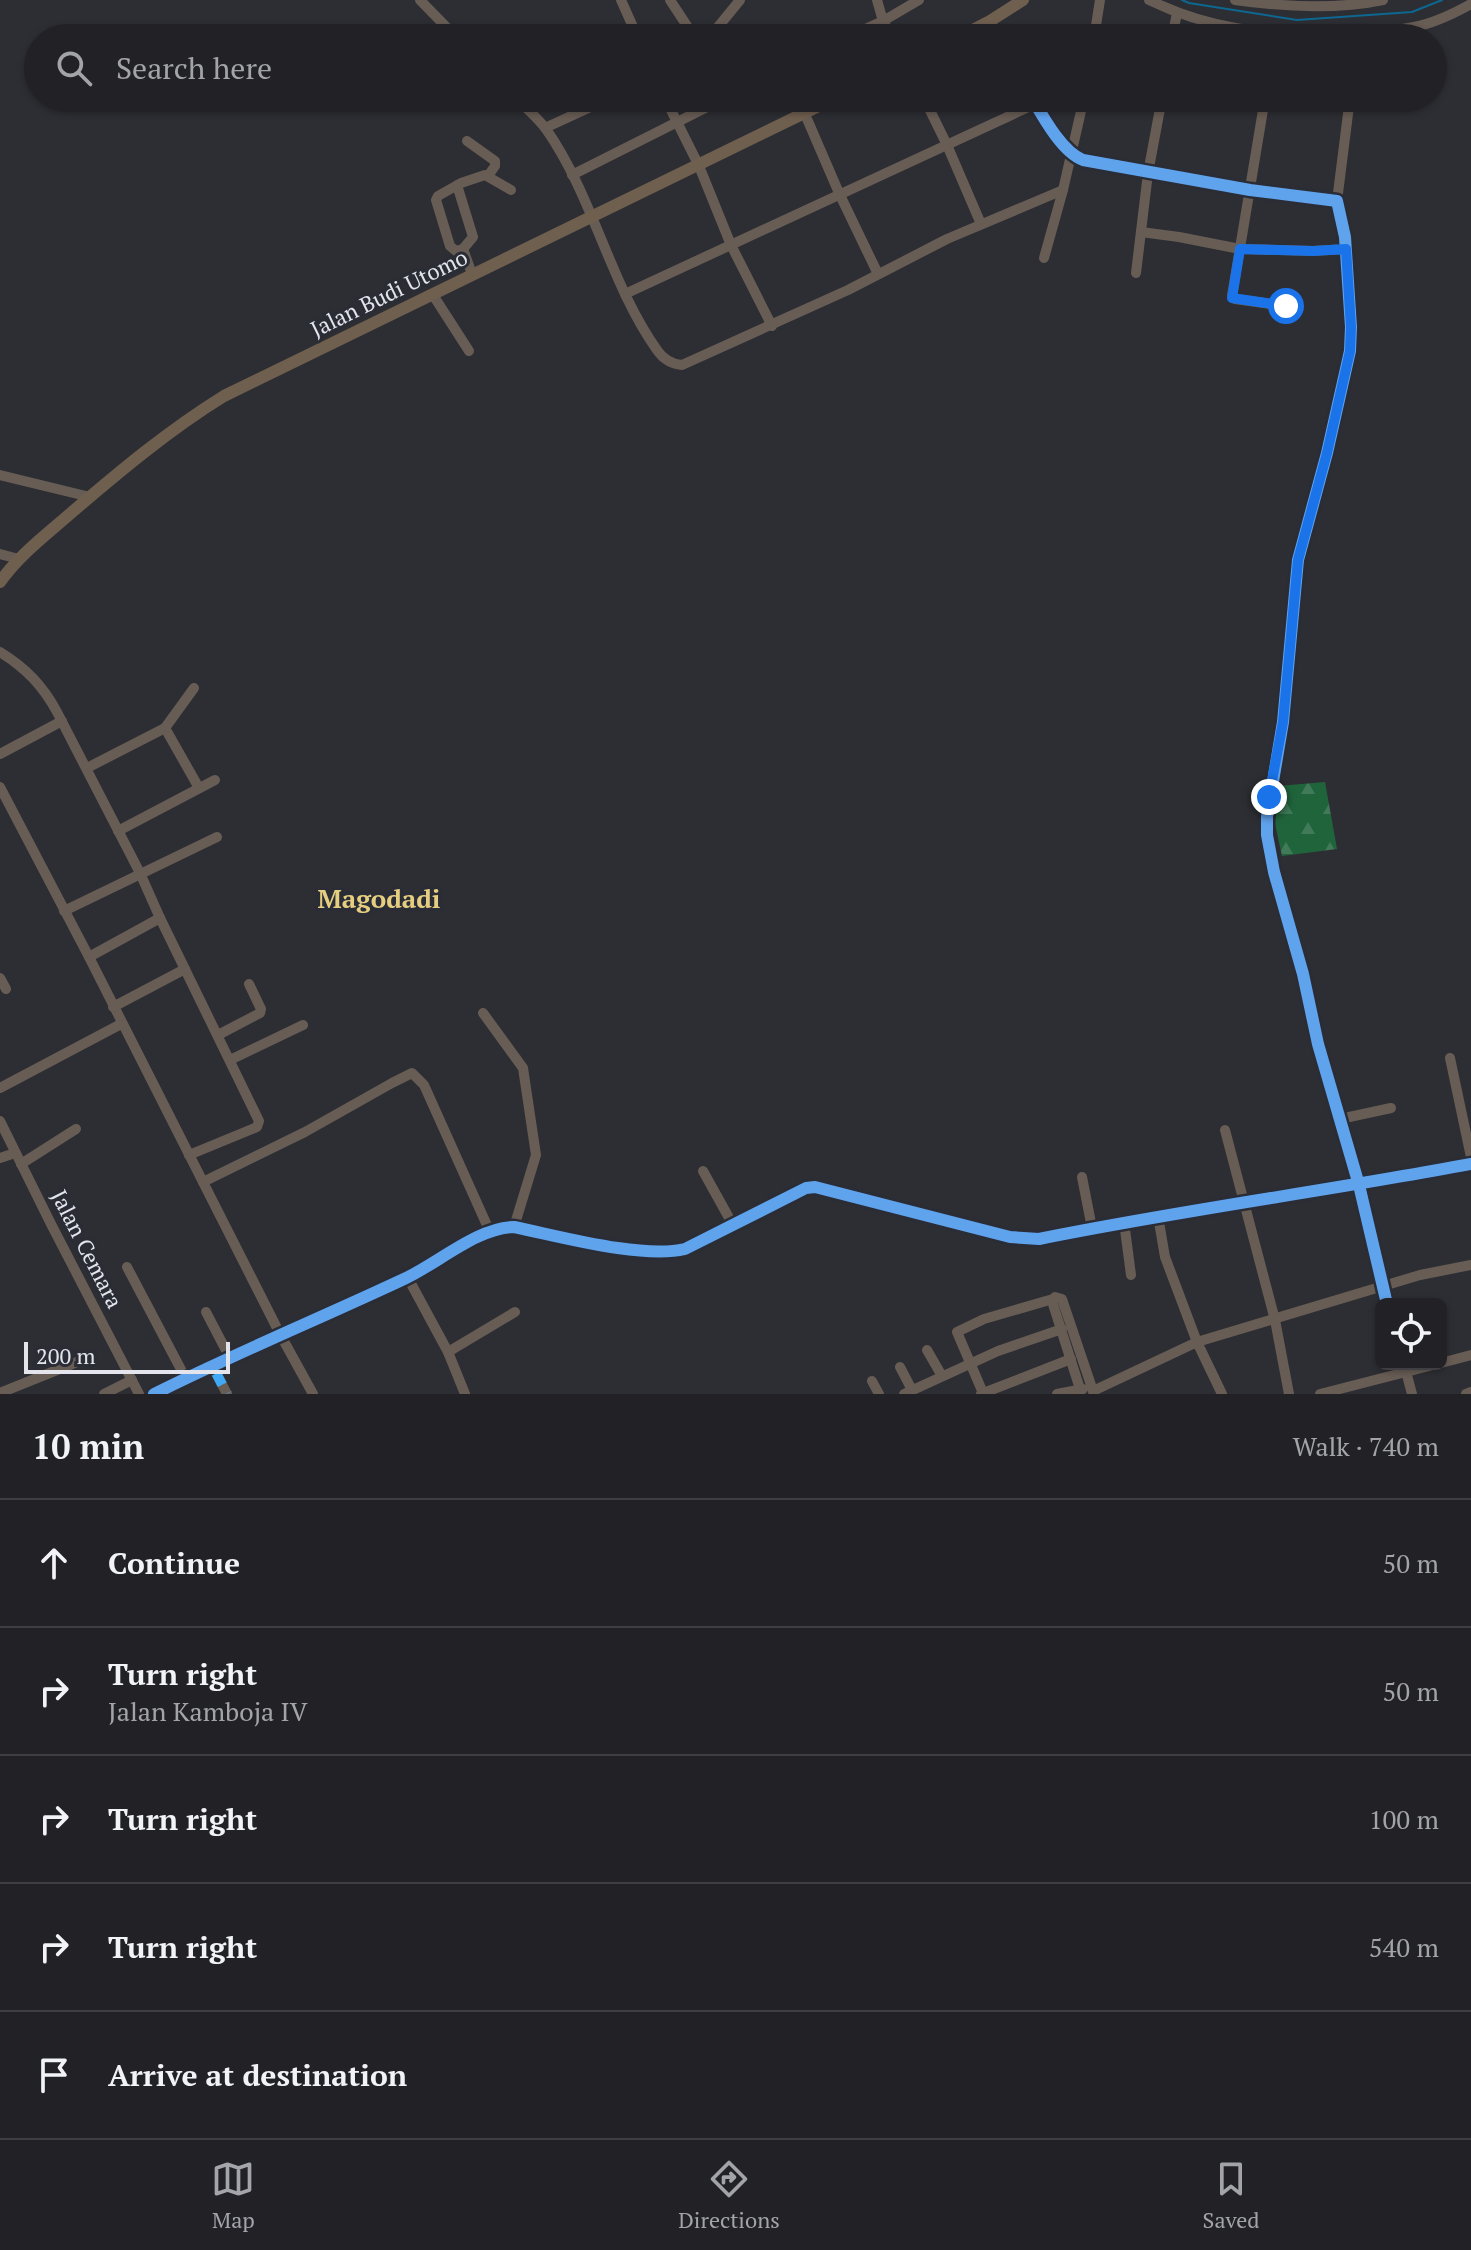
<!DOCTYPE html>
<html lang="en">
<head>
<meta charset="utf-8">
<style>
	body { margin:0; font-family:"PT Serif",serif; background:#2a2a2e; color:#f1f3f6 }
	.controls { position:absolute; right:24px; bottom:24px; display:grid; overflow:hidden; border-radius:12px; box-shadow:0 2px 6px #0004 }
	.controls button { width:72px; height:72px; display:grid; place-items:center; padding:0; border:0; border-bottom:2px solid #3f3f43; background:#222226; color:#f1f3f6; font:40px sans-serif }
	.scale { position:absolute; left:24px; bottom:20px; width:206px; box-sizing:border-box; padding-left:8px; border:4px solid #e4e5ec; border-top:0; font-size:22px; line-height:28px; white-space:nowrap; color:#e4e5ec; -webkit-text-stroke:6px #2a2c36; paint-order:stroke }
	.stop { position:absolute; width:24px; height:24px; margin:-18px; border:6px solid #1a73e8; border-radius:50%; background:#fff }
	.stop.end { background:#1a73e8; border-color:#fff; box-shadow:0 2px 8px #0008 }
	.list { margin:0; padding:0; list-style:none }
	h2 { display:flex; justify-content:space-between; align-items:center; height:104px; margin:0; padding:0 32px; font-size:34px }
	h2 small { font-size:26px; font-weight:400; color:#a2a4a7 }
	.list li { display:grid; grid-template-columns:52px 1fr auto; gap:24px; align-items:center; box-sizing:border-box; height:128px; padding:0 32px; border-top:2px solid #3f3f43 }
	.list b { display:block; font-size:30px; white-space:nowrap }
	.list p { margin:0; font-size:26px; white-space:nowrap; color:#a2a4a7 }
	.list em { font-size:26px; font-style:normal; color:#a2a4a7 }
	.icon { flex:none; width:44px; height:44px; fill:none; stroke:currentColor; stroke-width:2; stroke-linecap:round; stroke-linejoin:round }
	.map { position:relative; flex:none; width:1471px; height:1394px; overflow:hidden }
	.search { position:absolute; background:#222226; box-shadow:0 2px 6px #0004; left:24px; right:24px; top:24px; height:88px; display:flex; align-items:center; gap:20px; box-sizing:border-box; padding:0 28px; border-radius:44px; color:#a2a4a7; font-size:30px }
	.sheet { height:744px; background:#222226 }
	nav { display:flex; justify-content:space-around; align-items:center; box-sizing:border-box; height:112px; border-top:2px solid #3f3f43; background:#222226; font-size:22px; color:#a2a4a7 }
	nav a { display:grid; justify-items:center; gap:4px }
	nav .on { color:#a4a5ab }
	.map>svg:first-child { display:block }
	.forest { fill:url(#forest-firs) }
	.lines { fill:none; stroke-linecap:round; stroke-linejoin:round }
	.stream { stroke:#0d6791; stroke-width:2 }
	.minor { stroke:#685d55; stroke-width:10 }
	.major { stroke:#6f5f4f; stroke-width:12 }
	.quiet { stroke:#3fa9f5; stroke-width:10; stroke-dasharray:20 10; stroke-linecap:butt }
	.cycleway-casing { stroke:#2a2c36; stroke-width:17 }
	.cycleway { stroke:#60a3ed; stroke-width:12 }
	.route { stroke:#1a73e8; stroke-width:10 }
	.labels { text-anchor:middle; stroke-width:6; stroke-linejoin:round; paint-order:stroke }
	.street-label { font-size:22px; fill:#e4e5ec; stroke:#2a2c36 }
	.quarter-label { font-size:26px; font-weight:bold; fill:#e6ce81; stroke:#2a2c36 }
</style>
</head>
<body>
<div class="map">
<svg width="1471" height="1394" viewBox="0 0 1471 1394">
	<defs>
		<pattern id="forest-firs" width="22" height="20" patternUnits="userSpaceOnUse" patternTransform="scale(2)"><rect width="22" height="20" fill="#20643c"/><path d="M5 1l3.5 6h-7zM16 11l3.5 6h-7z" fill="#407a58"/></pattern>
	</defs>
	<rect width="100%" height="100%" fill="#2d2e33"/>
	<!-- forest -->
	<polygon class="forest" points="1325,782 1337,849 1282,856 1274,819 1278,786"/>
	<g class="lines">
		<!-- stream -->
		<polyline class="stream" points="1182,0 1189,3 1297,20 1412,12 1442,0"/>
		<!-- minor -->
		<g class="minor">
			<polyline points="420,0 457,38"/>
			<polyline points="621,0 638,38"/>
			<polyline points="670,0 695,38"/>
			<polyline points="877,0 883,21 893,38"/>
			<path d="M1149 0C1209 29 1263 35 1328 34 1357 34 1386 33 1414 27 1435 23 1453 14 1471 4"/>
			<path d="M1235 0C1284 7 1335 10 1383 0"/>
			<polyline points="990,21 1000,38"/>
			<polyline points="709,38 740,0"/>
			<polyline points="845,38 883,21 919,0"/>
			<polyline points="1094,38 1100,0"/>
			<polyline points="1172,38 1177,13"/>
			<path d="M516 98C526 108 538 118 546 129 593 196 610 284 657 350 663 359 671 364 682 365L848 290 947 239 1063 190 1084 98"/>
			<polyline points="665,98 699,166 731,245 772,326"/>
			<polyline points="798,98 839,193 878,274"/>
			<polyline points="924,98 947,145 981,224"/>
			<path d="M1032 98C1043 117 1062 152 1083 160L1250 190 1337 201 1345 237 1351 327 1350 351 1327 453 1298 560 1283 722 1267 817V835L1274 872 1303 974 1318 1044 1359 1185 1387 1304"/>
			<polyline points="1265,98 1232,296 1235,299 1286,306"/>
			<polyline points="545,128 610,98"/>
			<polyline points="467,141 495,161 495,166 488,176"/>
			<polyline points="572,175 725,98"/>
			<polyline points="457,185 473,237 463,249 456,251 450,246 436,200 438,196 461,183 485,175 511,190"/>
			<polyline points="1337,201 1350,98"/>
			<polyline points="1141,232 1179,237 1240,249 1313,251 1346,249"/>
			<polyline points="463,249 472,274"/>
			<polyline points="1044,258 1063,190"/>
			<polyline points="1136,273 1148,173 1162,98"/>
			<polyline points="625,294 1048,98"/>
			<polyline points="433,295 469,351"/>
			<polyline points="0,475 90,497"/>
			<polyline points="0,554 19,559"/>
			<path d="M0 652C26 668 43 686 57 712L140 873 160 918 259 1121 257 1127 189 1155"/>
			<polyline points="165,728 199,788"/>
			<polyline points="0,754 62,721"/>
			<polyline points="87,768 165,728 194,688"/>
			<polyline points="0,787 89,957 280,1334 313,1394"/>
			<polyline points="118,831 215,780"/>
			<polyline points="64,911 217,837"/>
			<polyline points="89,957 160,918"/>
			<polyline points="0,978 6,989"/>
			<polyline points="113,1007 185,969"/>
			<polyline points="483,1013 523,1068 536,1155 514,1227"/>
			<polyline points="218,1035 260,1013 261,1009 249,984"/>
			<polyline points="1450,1058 1471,1157"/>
			<polyline points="230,1060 303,1025"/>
			<polyline points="0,1088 121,1024"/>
			<polyline points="1340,1119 1391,1108"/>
			<polyline points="0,1121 51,1224 139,1394"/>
			<polyline points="1225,1130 1275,1320 1289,1394"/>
			<polyline points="0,1158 15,1153"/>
			<polyline points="21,1164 76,1129"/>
			<polyline points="703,1171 733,1225"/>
			<polyline points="1082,1177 1092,1228"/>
			<polyline points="203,1182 305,1132 392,1083 412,1073 424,1085 490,1232"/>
			<polyline points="1158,1216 1165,1257 1197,1342 1222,1394"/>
			<polyline points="1124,1222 1131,1275"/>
			<polyline points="127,1267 186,1379"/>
			<polyline points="408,1278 448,1352 465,1394"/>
			<polyline points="206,1312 230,1358"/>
			<polyline points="927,1350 942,1376"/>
			<polyline points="448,1352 515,1312"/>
			<polyline points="1441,1363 1471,1355"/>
			<polyline points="1404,1364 1412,1394"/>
			<polyline points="213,1367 227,1394"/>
			<polyline points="900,1367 912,1390"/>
			<polyline points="872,1381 879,1394"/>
			<polyline points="1080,1389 1052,1301 1055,1297 1062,1299 1093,1391"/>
			<polyline points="0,1393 77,1362"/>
			<polyline points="983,1393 957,1332 984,1319 1053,1299"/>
			<polyline points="104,1394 132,1380"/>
			<path d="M154 1394C236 1353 321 1318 404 1279 437 1264 478 1227 514 1227 559 1236 641 1259 685 1249L806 1188 815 1187 1010 1237 1039 1239C1182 1210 1327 1191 1471 1164"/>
			<polyline points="904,1394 998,1351 1062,1329"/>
			<polyline points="981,1394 1071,1359"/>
			<polyline points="1057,1394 1083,1389"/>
			<polyline points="1094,1394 1093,1391 1197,1342 1420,1275 1471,1265"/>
			<polyline points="1320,1394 1437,1364"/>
			<polyline points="1466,1394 1471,1392"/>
		</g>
		<!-- major -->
		<g class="major">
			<polyline points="957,38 990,21 1023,0"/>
			<path d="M0 582C19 555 47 534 71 513 120 471 169 430 224 396L835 98"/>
		</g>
		<!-- quiet -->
		<polyline class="quiet" points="213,1367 227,1394"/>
		<!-- cycleway casing -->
		<g class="cycleway-casing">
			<g id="cycleway">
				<path d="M1032 98C1043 117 1062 152 1083 160L1250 190 1337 201 1345 237 1351 327 1350 351 1327 453 1298 560 1283 722 1267 817V835L1274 872 1303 974 1318 1044 1359 1185 1387 1304"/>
				<path d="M154 1394C236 1353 321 1318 404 1279 437 1264 478 1227 514 1227 559 1236 641 1259 685 1249L806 1188 815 1187 1010 1237 1039 1239C1182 1210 1327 1191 1471 1164"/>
			</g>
		</g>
		<!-- cycleway -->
		<use href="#cycleway" class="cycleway"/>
	</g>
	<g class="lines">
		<!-- route -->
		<polyline class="route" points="1269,797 1283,722 1298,560 1327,453 1350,351 1351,327 1346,249 1313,251 1240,249 1232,298 1286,306"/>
	</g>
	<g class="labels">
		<!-- street labels -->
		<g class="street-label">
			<text transform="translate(389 293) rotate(-26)" y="8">Jalan Budi Utomo</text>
			<text transform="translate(87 1249) rotate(63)" y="8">Jalan Cemara</text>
		</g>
		<!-- quarter labels -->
		<g class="quarter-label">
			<text x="379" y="908">Magodadi</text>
		</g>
	</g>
</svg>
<div class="controls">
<button><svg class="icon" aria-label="locate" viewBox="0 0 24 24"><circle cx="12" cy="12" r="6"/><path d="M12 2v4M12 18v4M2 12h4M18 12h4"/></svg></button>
</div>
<div class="scale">200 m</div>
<div class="stop" style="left:1286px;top:306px"></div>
<div class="stop end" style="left:1269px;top:797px"></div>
<div class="search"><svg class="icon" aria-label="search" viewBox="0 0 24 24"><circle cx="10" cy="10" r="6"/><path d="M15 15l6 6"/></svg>Search here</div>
</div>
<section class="sheet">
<h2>10 min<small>Walk · 740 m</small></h2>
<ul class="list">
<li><svg class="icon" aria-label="ahead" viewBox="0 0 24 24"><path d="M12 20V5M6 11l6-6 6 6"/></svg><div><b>Continue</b></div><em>50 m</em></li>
<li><svg class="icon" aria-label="right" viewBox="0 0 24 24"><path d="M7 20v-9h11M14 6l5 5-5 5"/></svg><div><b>Turn right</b><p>Jalan Kamboja IV</p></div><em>50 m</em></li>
<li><svg class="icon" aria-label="right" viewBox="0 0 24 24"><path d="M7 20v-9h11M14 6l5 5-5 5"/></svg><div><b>Turn right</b></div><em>100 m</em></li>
<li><svg class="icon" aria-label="right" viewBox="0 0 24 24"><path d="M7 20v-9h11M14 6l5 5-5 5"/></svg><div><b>Turn right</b></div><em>540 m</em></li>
<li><svg class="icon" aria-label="arrive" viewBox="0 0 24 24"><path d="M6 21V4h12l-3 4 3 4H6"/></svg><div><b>Arrive at destination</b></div></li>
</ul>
</section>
<nav>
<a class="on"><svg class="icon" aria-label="map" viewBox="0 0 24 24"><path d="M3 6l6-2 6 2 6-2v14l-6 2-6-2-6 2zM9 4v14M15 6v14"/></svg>Map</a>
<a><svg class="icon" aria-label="directions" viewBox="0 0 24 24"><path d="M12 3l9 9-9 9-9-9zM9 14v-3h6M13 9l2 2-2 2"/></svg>Directions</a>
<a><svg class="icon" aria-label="saved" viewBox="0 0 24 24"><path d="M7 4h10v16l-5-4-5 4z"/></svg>Saved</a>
</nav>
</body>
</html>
